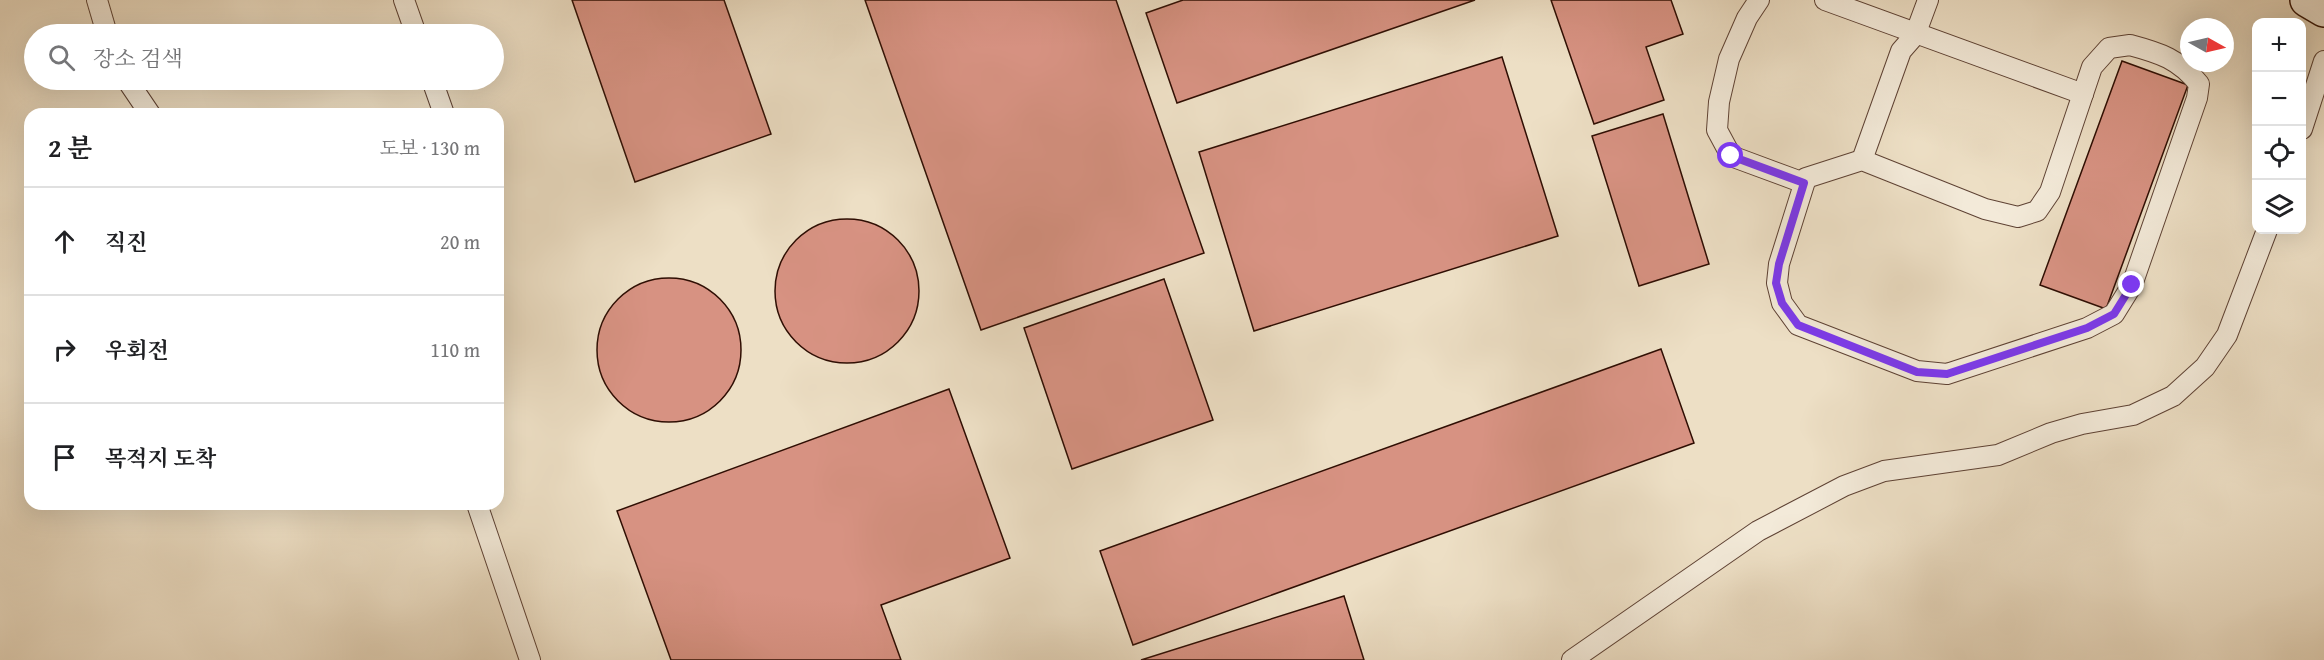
<!DOCTYPE html>
<html lang="ko">
<head>
<meta charset="utf-8">
<style>
	body { margin:0; font-family:"Gentium Book Plus","Noto Serif KR",serif; background:#f2f2f2; color:#202124 }
	.controls { position:absolute; right:18px; top:18px; display:grid; overflow:hidden; border-radius:12px; box-shadow:0 6px 24px #0002 }
	.controls button { width:54px; height:54px; display:grid; place-items:center; padding:0; border:0; border-bottom:2px solid #e0e0e0; background:#fff; color:#202124; font:30px sans-serif }
	.compass { position:absolute; left:2180px; top:18px; width:54px; height:54px; border-radius:50%; background:#fff; box-shadow:0 6px 24px #0002; rotate:98deg }
	.stop { position:absolute; width:18px; height:18px; margin:-14px; border:4px solid #7c3aed; border-radius:50%; background:#fff }
	.stop.end { background:#7c3aed; border-color:#fff; box-shadow:0 2px 6px #0008 }
	.list { margin:0; padding:0; list-style:none }
	h2 { display:flex; justify-content:space-between; align-items:center; height:78px; margin:0; padding:0 24px; font-size:26px }
	h2 small { font-size:20px; font-weight:400; color:#757577 }
	.list li { display:grid; grid-template-columns:39px 1fr auto; gap:18px; align-items:center; box-sizing:border-box; height:108px; padding:0 24px; border-top:2px solid #e0e0e0 }
	.list b { display:block; font-size:22px; white-space:nowrap }
	.list em { font-size:20px; font-style:normal; color:#757577 }
	.icon { flex:none; width:33px; height:33px; fill:none; stroke:currentColor; stroke-width:2; stroke-linecap:round; stroke-linejoin:round }
	.map { position:relative; flex:none; width:2324px; height:660px; overflow:hidden }
	.search { position:absolute; background:#fff; box-shadow:0 6px 24px #0002; left:24px; top:24px; width:480px; height:66px; display:flex; align-items:center; gap:15px; box-sizing:border-box; padding:0 21px; border-radius:33px; color:#757577; font-size:22px }
	.panel { position:absolute; background:#fff; box-shadow:0 6px 24px #0002; left:24px; top:108px; width:480px; height:402px; border-radius:18px }
	.map>svg:first-child { display:block }
	.building { fill:#d79282; stroke:#2f0e03; stroke-width:1.5 }
	.lines { fill:none; stroke-linecap:round; stroke-linejoin:round }
	.lane-casing { stroke:#5e4234; stroke-width:22 }
	.secondary-casing { stroke:#2f0e03; stroke-width:36 }
	.lane { stroke:#f3ead9; stroke-width:20 }
	.secondary { stroke:#f3ead9; stroke-width:33 }
	.route { stroke:#7c3aed; stroke-width:8 }
</style>
</head>
<body>
<div class="map">
<svg width="2324" height="660" viewBox="0 0 2324 660">
	<rect width="100%" height="100%" fill="#eddfc5"/>
	<filter id="stains"><feTurbulence type="fractalNoise" baseFrequency=".00333" numOctaves="4"/><feColorMatrix values="0 0 0 0 .2 0 0 0 0 .09 0 0 0 0 .02 0 0 0 .5 -.17"/></filter>
	<radialGradient id="worn" r=".72"><stop offset=".6" stop-color="#630" stop-opacity="0"/><stop offset="1" stop-color="#630" stop-opacity=".3"/></radialGradient>
	<!-- building -->
	<g class="building">
		<polygon points="572,0 724,0 771,134 635,182"/>
		<polygon points="865,0 1116,0 1204,253 981,330"/>
		<polygon points="1183,0 1475,0 1177,103 1146,13"/>
		<polygon points="1551,0 1671,0 1683,34 1646,47 1664,100 1594,124"/>
		<polygon points="1502,57 1558,236 1254,331 1199,152"/>
		<polygon points="2122,61 2188,85 2106,309 2040,285"/>
		<polygon points="1663,114 1709,264 1639,286 1592,136"/>
		<circle cx="847" cy="291" r="72"/>
		<circle cx="669" cy="350" r="72"/>
		<polygon points="1164,279 1213,420 1072,469 1024,328"/>
		<polygon points="1661,349 1694,443 1133,645 1100,551"/>
		<polygon points="949,389 1010,558 881,605 901,660 671,660 617,511"/>
		<polygon points="1344,596 1364,660 1141,660"/>
	</g>
	<g class="lines">
		<!-- lane casing -->
		<g class="lane-casing">
			<g id="lane">
				<polyline points="97,0 107,34"/>
				<polyline points="404,0 416,34"/>
				<polyline points="1759,0 1747,18 1729,59 1719,102 1717,130 1731,156 1804,183"/>
				<polyline points="1825,0 2083,94"/>
				<path d="M2130 45C2160 53 2179 59 2199 84L2197 98 2132 285 2114 314 2087 328 1947 374 1917 371 1798 325 1782 303 1777 283 1779 264 1806 178 1862 160 1985 209 2018 217 2037 211 2050 192 2092 67 2109 48Z"/>
				<polyline points="127,80 150,114"/>
				<polyline points="432,80 444,114"/>
				<polyline points="2302,129 2324,61"/>
				<polyline points="1862,160 1901,51 1915,35 1928,0"/>
				<polyline points="477,504 530,660"/>
				<polyline points="1572,660 1758,531 1844,486 1884,471 1998,455 2051,433 2082,424 2133,415 2173,396 2205,367 2227,335 2267,230"/>
			</g>
		</g>
		<!-- secondary casing -->
		<g class="secondary-casing">
			<polyline id="secondary" points="2307,0 2324,10"/>
		</g>
		<!-- lane -->
		<use href="#lane" class="lane"/>
		<!-- secondary -->
		<use href="#secondary" class="secondary"/>
	</g>
	<g class="lines">
		<!-- route -->
		<polyline class="route" points="1731,156 1804,183 1779,264 1776,283 1782,303 1798,325 1917,372 1947,374 2087,328 2114,314 2132,285"/>
	</g>
	<rect width="100%" height="100%" filter="url(#stains)"/>
	<rect width="100%" height="100%" fill="url(#worn)"/>
</svg>
<div class="controls">
<button>+</button>
<button>−</button>
<button><svg class="icon" aria-label="locate" viewBox="0 0 24 24"><circle cx="12" cy="12" r="6"/><path d="M12 2v4M12 18v4M2 12h4M18 12h4"/></svg></button>
<button><svg class="icon" aria-label="layers" viewBox="0 0 24 24"><path d="M12 4l9 5-9 5-9-5zM3 14l9 5 9-5"/></svg></button>
</div>
<svg class="compass" viewBox="-18 -18 36 36"><path d="M0-13l5 13h-10z" fill="#e53935"/><path d="M0 13l5-13h-10z" fill="#757577"/></svg>
<div class="stop" style="left:1731px;top:156px"></div>
<div class="stop end" style="left:2132px;top:285px"></div>
<div class="search"><svg class="icon" aria-label="search" viewBox="0 0 24 24"><circle cx="10" cy="10" r="6"/><path d="M15 15l6 6"/></svg>장소 검색</div>
<section class="panel">
<h2>2 분<small>도보 · 130 m</small></h2>
<ul class="list">
<li><svg class="icon" aria-label="ahead" viewBox="0 0 24 24"><path d="M12 20V5M6 11l6-6 6 6"/></svg><div><b>직진</b></div><em>20 m</em></li>
<li><svg class="icon" aria-label="right" viewBox="0 0 24 24"><path d="M7 20v-9h11M14 6l5 5-5 5"/></svg><div><b>우회전</b></div><em>110 m</em></li>
<li><svg class="icon" aria-label="arrive" viewBox="0 0 24 24"><path d="M6 21V4h12l-3 4 3 4H6"/></svg><div><b>목적지 도착</b></div></li>
</ul>
</section>
</div>
</body>
</html>
